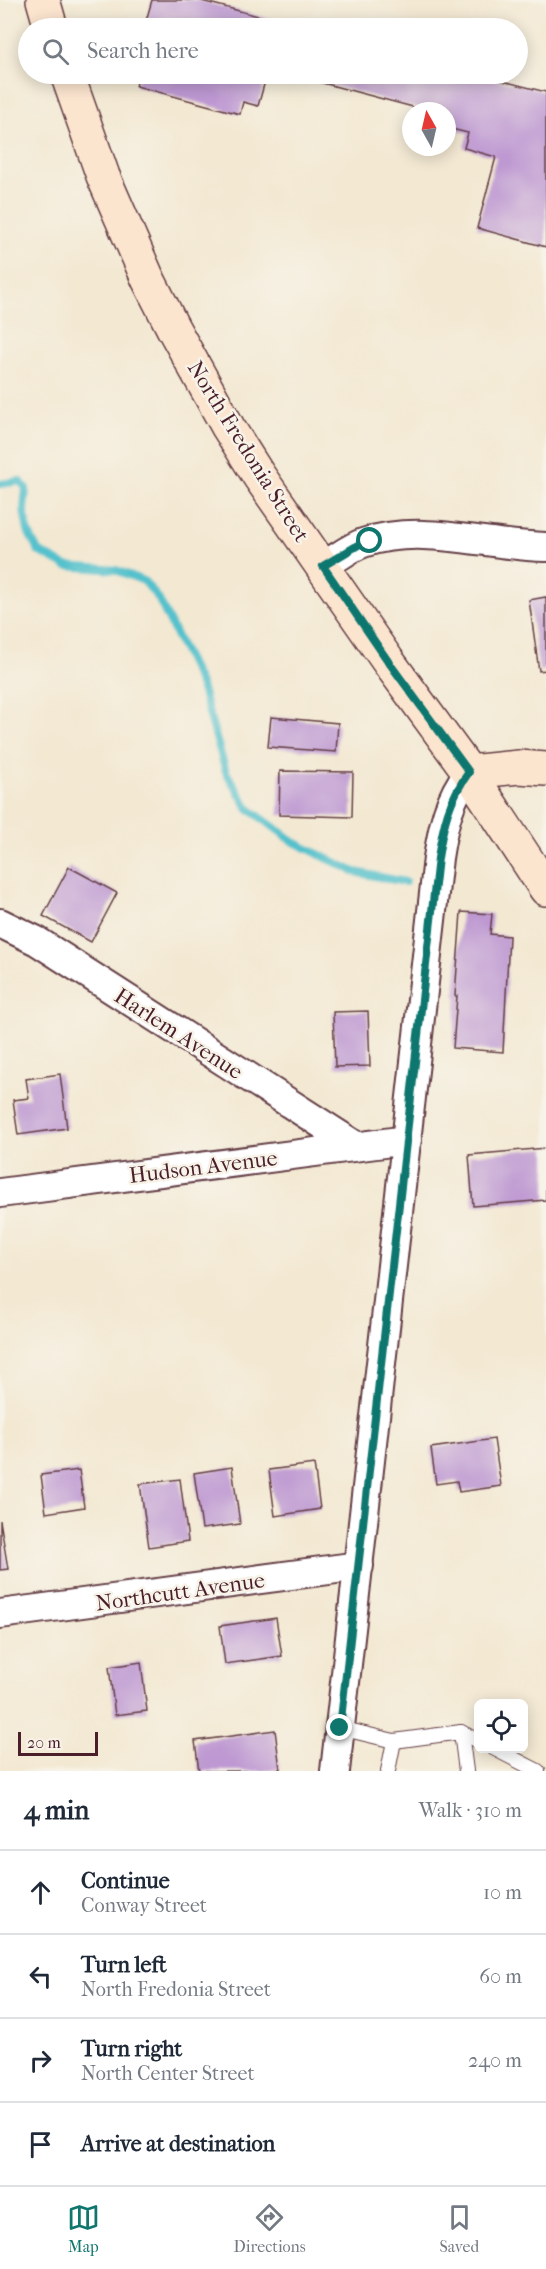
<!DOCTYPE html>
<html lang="en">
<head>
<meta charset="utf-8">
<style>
	body { margin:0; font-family:"IM FELL French Canon",serif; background:#f2f2f3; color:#1f2937 }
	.controls { position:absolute; right:18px; bottom:18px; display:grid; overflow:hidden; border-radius:9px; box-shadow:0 3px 15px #0003 }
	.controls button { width:54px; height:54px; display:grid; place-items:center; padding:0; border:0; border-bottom:2px solid #e0e1e3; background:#fff; color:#1f2937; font:30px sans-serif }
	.compass { position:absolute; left:402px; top:102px; width:54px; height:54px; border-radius:50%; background:#fff; box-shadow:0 3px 15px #0003; rotate:352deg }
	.scale { position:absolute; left:18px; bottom:15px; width:80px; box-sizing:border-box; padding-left:6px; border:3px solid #4a1f2b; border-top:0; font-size:16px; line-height:21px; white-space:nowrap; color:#4a1f2b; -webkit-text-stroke:4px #f7f3e8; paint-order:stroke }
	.stop { position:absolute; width:18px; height:18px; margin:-14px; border:4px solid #0f766e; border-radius:50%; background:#fff }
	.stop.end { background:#0f766e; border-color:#fff; box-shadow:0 2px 6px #0008 }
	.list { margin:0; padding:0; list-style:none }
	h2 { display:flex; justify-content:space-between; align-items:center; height:78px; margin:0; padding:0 24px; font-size:26px }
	h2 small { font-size:20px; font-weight:400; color:#747a83 }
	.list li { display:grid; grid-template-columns:39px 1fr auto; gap:18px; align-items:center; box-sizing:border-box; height:84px; padding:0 24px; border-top:2px solid #e0e1e3 }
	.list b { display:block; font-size:22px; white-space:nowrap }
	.list p { margin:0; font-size:20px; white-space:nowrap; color:#747a83 }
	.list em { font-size:20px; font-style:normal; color:#747a83 }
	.icon { flex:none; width:33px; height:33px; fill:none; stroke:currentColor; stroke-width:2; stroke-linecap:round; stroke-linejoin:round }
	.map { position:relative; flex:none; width:546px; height:1771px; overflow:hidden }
	.search { position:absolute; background:#fff; box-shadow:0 3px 15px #0003; left:18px; right:18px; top:18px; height:66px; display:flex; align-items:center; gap:15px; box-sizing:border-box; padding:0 21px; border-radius:33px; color:#747a83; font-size:22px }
	.sheet { height:414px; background:#fff }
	nav { display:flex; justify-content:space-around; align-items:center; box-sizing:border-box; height:84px; border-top:2px solid #e0e1e3; background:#fff; font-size:16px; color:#747a83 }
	nav a { display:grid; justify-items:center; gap:3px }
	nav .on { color:#0f766e }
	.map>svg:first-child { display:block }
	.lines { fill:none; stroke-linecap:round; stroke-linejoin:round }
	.stream { stroke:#54c1cc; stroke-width:8 }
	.building { fill:#bd98d2 }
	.lane-casing { stroke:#633d44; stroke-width:16 }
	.street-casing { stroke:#633d44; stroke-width:32 }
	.secondary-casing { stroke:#633d44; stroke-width:36 }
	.lane { stroke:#fff; stroke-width:14 }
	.street { stroke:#fff; stroke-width:28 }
	.secondary { stroke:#fce5cf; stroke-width:33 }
	.route { stroke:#0f766e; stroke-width:8 }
	.labels { text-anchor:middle; stroke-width:5; stroke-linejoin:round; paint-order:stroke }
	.street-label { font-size:22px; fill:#4a1f2b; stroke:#f7f3e8 }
</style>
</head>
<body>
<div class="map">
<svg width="546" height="1771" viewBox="0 0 546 1771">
	<rect width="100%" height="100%" fill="#f7f3e8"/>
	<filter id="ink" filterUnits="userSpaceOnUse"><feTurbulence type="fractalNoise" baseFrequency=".0167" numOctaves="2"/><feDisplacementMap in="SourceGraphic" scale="12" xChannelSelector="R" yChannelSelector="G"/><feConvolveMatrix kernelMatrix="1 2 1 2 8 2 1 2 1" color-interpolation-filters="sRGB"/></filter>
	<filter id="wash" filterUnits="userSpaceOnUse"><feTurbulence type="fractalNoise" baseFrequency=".008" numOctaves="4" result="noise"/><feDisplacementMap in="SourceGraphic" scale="24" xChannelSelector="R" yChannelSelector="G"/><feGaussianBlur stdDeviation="1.35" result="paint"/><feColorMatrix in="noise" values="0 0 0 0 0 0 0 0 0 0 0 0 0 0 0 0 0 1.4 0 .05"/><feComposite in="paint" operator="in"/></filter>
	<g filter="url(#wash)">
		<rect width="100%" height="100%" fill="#f3e8d2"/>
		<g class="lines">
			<!-- stream -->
			<polyline class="stream" points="0,484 20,481 26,488 24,510 28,531 38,551 66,566 116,570 144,581 158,598 201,686 226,772 248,808 294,842 355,872 405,882"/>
		</g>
		<g id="blocks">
			<!-- building -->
			<g class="building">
				<polygon points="152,0 198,0 303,28 144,28"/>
				<polygon points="139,74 267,74 258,106 243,102 240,114 136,86"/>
				<polygon points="289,74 475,74 546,92 546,247 477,228 496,157 464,148 468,133 447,128 447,111 428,111"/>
				<polygon points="546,597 546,670 539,671 529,600"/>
				<polygon points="271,717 338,723 336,752 268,747"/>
				<polygon points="280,771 353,772 352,817 279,815"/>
				<polygon points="69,867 117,893 91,942 43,916"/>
				<polygon points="461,912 492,914 490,934 509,936 503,1052 453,1048 457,996 455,996"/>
				<polygon points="368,1011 370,1066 335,1067 333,1012"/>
				<polygon points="60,1074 67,1128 18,1135 13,1100 29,1098 26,1079"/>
				<polygon points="546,1148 546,1200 473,1206 469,1155"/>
				<polygon points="494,1439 501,1486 459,1492 457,1481 436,1484 431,1448"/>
				<polygon points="314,1464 320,1509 275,1516 269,1470"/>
				<polygon points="232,1467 240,1524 202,1529 194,1473"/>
				<polygon points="79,1470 84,1507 46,1513 41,1475"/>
				<polygon points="180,1479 188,1541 149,1547 140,1484"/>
				<polygon points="0,1520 8,1569 0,1570"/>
				<polygon points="276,1618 282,1656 225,1664 220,1626"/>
				<polygon points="141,1662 147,1711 115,1715 109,1667"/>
				<polygon points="275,1730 280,1769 264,1771 199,1771 195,1741"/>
			</g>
		</g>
	</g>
	<g filter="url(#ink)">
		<use href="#blocks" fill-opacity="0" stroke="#633d44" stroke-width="1.5"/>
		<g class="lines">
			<!-- lane casing -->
			<g class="lane-casing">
				<g id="lane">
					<polyline points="340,1728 394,1741 461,1732 466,1771"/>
					<polyline points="461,1732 478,1741"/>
					<polyline points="493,1748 538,1771"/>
					<polyline points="388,1771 394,1741"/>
				</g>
			</g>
			<!-- street casing -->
			<g class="street-casing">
				<g id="street">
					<path d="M323 566C336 559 349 548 363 543 422 523 486 546 546 547"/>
					<polyline points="0,923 37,941 356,1146"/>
					<polyline points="0,1193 407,1140"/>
					<polyline points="0,1614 359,1566"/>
					<path d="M335 1771 438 858C443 825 449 798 469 772"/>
				</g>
			</g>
			<!-- secondary casing -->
			<g class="secondary-casing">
				<g id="secondary">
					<polyline points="43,0 51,28"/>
					<polyline points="67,74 103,176 148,279 173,328 228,427 259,476 390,664 469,772 546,889"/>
					<polyline points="469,772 519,767 546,769"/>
				</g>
			</g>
			<!-- lane -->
			<use href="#lane" class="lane"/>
			<!-- street -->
			<use href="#street" class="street"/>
			<!-- secondary -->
			<use href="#secondary" class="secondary"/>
		</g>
	</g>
	<g class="lines" filter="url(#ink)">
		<!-- route -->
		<path class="route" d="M340 1728 438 858C443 825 449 799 469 772L390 664 323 566 360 544 370 541"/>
	</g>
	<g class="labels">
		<!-- street labels -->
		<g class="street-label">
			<text transform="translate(249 451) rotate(58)" y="8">North Fredonia Street</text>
			<text transform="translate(179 1033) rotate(33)" y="8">Harlem Avenue</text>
			<text transform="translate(203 1166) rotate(-7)" y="8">Hudson Avenue</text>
			<text transform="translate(180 1591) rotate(-8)" y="8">Northcutt Avenue</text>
		</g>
	</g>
</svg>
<div class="controls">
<button><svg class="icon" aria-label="locate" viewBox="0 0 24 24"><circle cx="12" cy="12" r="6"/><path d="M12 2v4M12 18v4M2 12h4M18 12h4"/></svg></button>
</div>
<svg class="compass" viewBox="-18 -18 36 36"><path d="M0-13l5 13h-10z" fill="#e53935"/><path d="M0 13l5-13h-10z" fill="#747a83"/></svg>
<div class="scale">20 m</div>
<div class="stop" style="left:370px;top:541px"></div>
<div class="stop end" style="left:340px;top:1728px"></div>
<div class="search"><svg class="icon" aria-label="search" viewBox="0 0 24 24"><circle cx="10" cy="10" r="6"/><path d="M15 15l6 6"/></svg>Search here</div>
</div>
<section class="sheet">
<h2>4 min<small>Walk · 310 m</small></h2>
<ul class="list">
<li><svg class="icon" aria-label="ahead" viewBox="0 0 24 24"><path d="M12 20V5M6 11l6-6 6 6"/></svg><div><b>Continue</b><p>Conway Street</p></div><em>10 m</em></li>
<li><svg class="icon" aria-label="left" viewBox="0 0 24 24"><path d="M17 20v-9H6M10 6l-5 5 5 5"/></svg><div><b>Turn left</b><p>North Fredonia Street</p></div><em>60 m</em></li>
<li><svg class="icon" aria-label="right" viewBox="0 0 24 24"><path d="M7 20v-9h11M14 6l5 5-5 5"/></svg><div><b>Turn right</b><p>North Center Street</p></div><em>240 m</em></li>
<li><svg class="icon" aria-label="arrive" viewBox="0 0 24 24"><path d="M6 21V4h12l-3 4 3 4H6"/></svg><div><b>Arrive at destination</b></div></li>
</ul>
</section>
<nav>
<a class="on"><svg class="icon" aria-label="map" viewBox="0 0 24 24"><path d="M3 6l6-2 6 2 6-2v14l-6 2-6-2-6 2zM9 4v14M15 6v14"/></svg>Map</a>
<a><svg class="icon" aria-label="directions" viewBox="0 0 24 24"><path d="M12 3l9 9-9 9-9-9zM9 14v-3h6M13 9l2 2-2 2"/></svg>Directions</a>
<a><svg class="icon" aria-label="saved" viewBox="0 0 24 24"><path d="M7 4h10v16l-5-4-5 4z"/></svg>Saved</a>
</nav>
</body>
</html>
